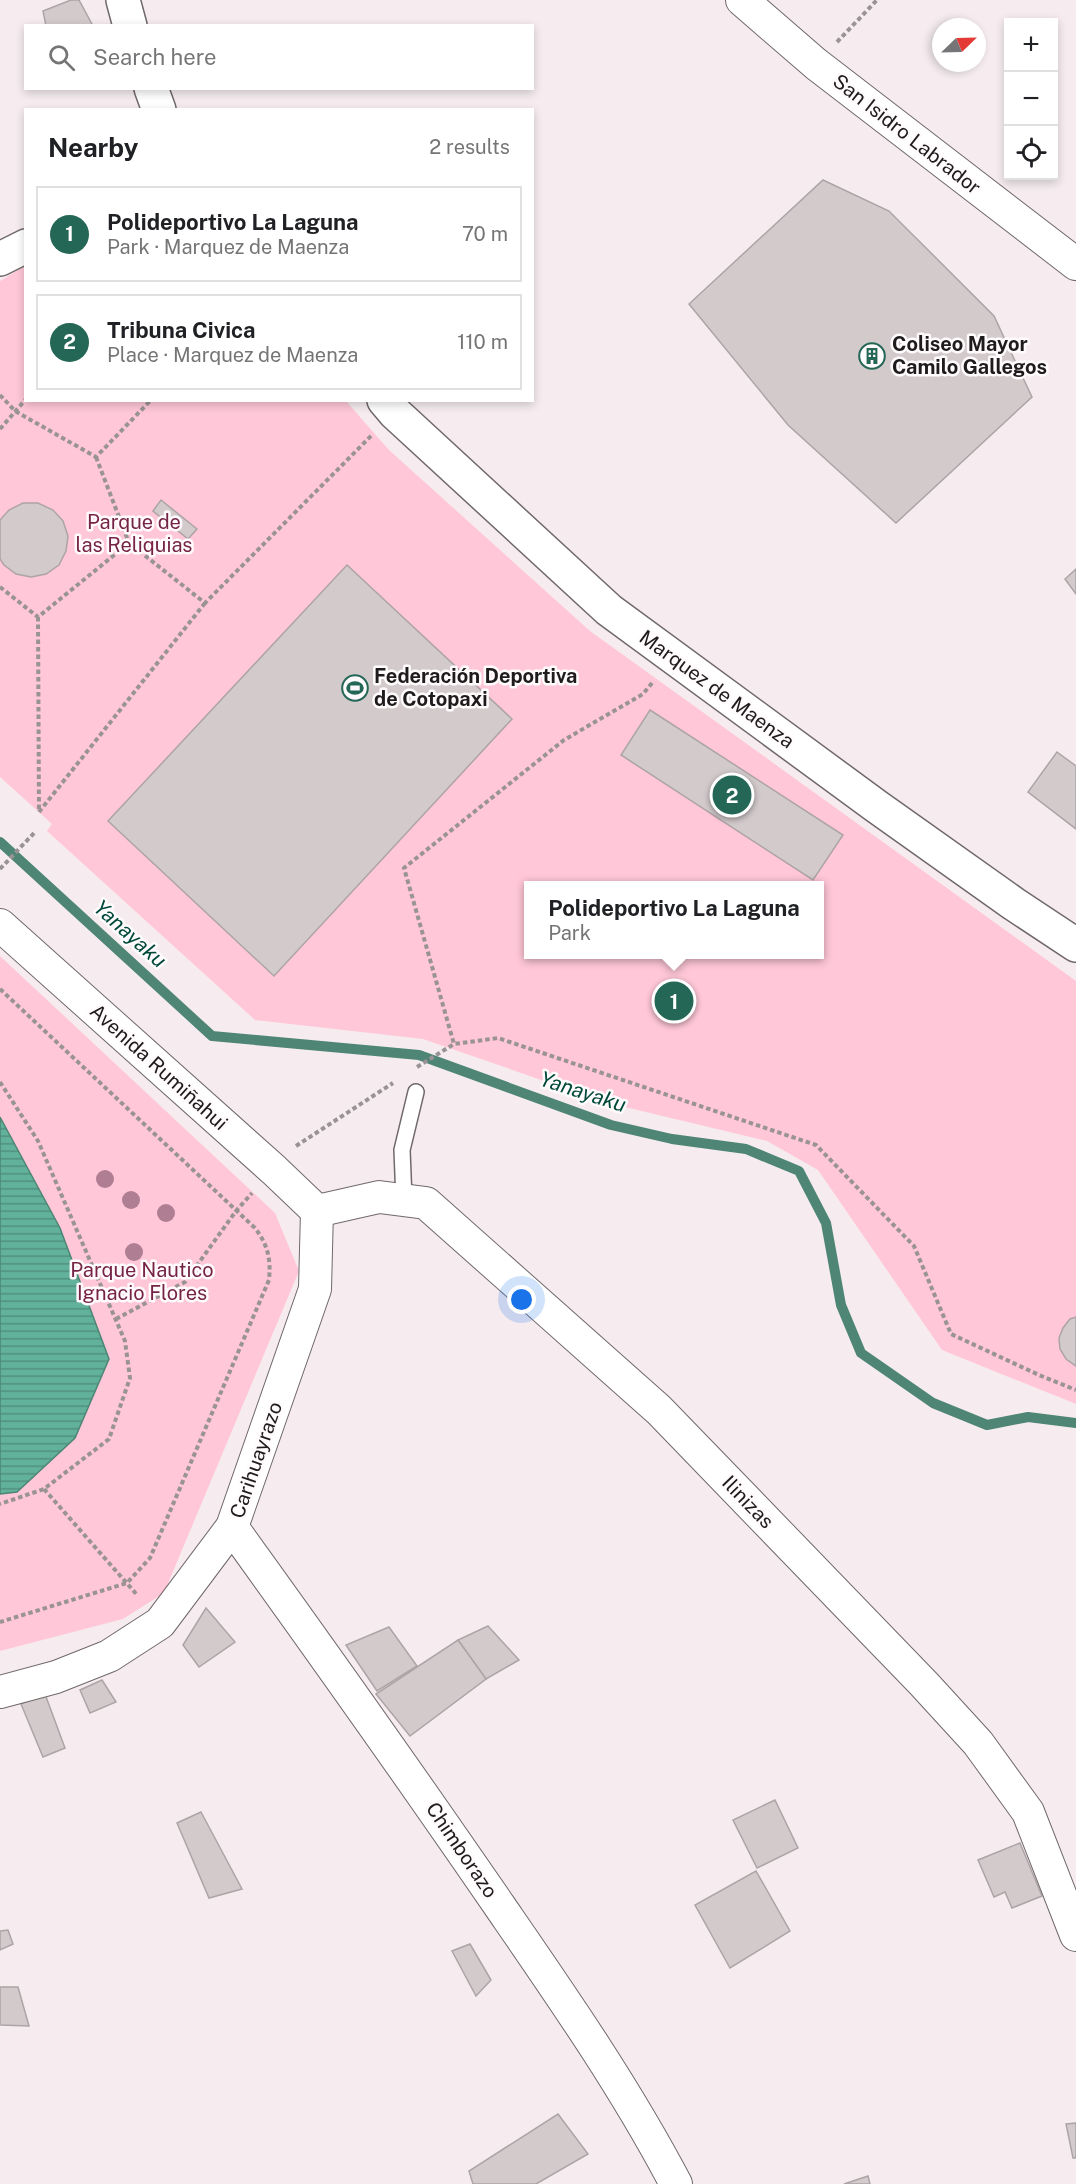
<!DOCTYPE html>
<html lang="en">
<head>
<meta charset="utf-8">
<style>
	body { margin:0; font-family:"Public Sans",sans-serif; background:#f6f6f6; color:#202124 }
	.controls { position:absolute; right:18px; top:18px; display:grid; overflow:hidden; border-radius:0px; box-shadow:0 3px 9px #0003 }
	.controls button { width:54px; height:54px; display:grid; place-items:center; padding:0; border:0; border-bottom:2px solid #e0e0e0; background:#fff; color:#202124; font:30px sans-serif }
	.compass { position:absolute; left:932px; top:18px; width:54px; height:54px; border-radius:50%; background:#fff; box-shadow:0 3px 9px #0003; rotate:67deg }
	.you { position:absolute; left:522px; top:1300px; width:21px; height:21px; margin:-15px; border:4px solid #fff; border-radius:50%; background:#1a73e8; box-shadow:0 0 0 9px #1a73e833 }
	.badge { display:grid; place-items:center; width:39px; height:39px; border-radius:50%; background:#256756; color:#fff; font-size:20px; font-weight:700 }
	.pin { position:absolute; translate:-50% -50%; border:3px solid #fff; box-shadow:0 2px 6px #0006 }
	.popup { position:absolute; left:524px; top:881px; width:300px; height:78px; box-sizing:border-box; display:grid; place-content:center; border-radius:0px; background:#fff; filter:drop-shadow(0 2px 4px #0005); font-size:20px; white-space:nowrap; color:#757577 }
	.popup b { font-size:22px; color:#202124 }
	.popup::after { content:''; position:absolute; left:50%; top:100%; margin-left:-12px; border:12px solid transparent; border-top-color:#fff }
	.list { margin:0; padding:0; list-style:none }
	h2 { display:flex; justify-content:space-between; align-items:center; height:78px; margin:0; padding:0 24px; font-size:26px }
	h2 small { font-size:20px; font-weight:400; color:#757577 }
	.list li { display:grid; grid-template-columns:39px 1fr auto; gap:18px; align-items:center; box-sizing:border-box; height:96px; margin:0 12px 12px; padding:0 12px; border:2px solid #e0e0e0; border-radius:0px }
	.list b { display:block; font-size:22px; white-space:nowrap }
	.list p { margin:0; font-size:20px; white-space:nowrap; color:#757577 }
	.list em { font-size:20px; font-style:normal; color:#757577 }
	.icon { flex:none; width:33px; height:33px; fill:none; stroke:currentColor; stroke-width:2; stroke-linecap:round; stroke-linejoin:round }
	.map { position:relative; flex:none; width:1076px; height:2184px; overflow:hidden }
	.search { position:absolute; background:#fff; box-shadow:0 3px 9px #0003; left:24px; top:24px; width:510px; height:66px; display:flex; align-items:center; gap:15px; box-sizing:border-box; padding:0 21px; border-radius:0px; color:#757577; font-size:22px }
	.panel { position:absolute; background:#fff; box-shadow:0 3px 9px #0003; left:24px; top:108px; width:510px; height:294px; border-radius:0px }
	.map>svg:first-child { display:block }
	.green { fill:#ffc7d8; fill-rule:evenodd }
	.water { fill:url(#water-rules); stroke:#4e8575; stroke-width:1.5 }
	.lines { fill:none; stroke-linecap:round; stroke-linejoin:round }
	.stream { stroke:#4e8575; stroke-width:10 }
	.building { fill:#d3cacc; stroke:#ada4a7; stroke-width:1.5 }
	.lane-casing { stroke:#70686a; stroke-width:18 }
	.street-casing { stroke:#70686a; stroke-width:34 }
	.secondary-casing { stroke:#70686a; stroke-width:36 }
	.path { stroke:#9a9395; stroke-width:4; stroke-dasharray:4.5 3; stroke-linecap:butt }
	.lane { stroke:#fff; stroke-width:15 }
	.street { stroke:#fff; stroke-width:32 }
	.secondary { stroke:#fff; stroke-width:33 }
	.tree { fill:#af7e92 }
	.labels { text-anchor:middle; stroke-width:5; stroke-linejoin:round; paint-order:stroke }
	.street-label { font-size:20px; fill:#1e1b1c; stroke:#fffbfc }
	.poi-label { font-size:20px; font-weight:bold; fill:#1e1b1c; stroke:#fffbfc; text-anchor:start }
	.park-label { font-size:20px; fill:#752446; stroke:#fffbfc }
	.water-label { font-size:21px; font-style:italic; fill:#00493a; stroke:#fffbfc }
</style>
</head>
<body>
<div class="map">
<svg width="1076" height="2184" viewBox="0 0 1076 2184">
	<defs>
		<pattern id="water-rules" width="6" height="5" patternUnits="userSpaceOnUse" patternTransform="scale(1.5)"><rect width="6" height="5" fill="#62b29b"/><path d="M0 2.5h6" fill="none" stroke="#50907e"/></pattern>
	</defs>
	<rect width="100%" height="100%" fill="#f6ecef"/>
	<!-- green -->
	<g class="green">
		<path d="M25 266 26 400 346 401 389 450 590 631 1076 981V1404L942 1350 818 1170 767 1141 608 1103 423 1039 255 1020 47 831 52 824 0 777V281ZM528 886H819V954H528Z"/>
		<polygon points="0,956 275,1213 299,1271 164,1593 123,1619 0,1651"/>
	</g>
	<!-- water -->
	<polygon class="water" points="0,1117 60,1228 109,1359 75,1438 17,1492 0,1494"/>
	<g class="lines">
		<!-- stream -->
		<polyline class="stream" points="0,842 212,1036 419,1055 611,1125 672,1139 746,1149 799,1171 826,1223 841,1305 861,1353 933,1403 987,1425 1028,1417 1076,1423"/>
	</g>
	<!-- building -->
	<g class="building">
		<polygon points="71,0 79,0 93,26 46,26 43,11"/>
		<polygon points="823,180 889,211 994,316 1032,397 896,523 788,425 689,304"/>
		<polygon points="161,500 197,529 188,539 153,511"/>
		<polygon points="23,503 38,503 53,510 63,521 68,536 66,551 59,565 46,574 31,577 16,574 4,565 0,559 0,520 9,510"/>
		<polygon points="347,565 512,719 274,976 108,821"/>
		<polygon points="1076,569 1076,594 1065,579"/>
		<polygon points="650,710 843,835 813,880 621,755"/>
		<polygon points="1057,752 1076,766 1076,829 1028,792"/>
		<polygon points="1076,1317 1076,1366 1066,1359 1060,1349 1059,1338 1063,1328 1070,1319"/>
		<polygon points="206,1608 235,1642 199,1667 183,1645"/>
		<polygon points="488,1626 519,1660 486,1679 458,1640"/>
		<polygon points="389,1627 417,1666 377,1691 346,1645"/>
		<polygon points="458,1640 486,1679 410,1736 376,1694"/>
		<polygon points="102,1680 116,1702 90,1713 80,1690"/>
		<polygon points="45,1694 65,1748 43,1757 21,1704"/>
		<polygon points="775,1800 798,1848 757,1868 733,1820"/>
		<polygon points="201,1812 242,1889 209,1898 177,1823"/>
		<polygon points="1020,1843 1042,1896 1012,1908 1005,1892 994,1897 978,1860"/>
		<polygon points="756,1871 790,1931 730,1968 695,1905"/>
		<polygon points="8,1930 13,1944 0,1950 0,1931"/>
		<polygon points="470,1944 491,1980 476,1996 452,1951"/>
		<polygon points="0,1987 18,1987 29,2026 0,2025"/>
		<polygon points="558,2114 588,2154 536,2184 473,2184 469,2171"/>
		<polygon points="1076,2123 1076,2158 1073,2158 1066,2124"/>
		<polygon points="868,2176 870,2184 844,2184"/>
	</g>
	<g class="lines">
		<!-- lane casing -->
		<g class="lane-casing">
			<polyline id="lane" points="404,1200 402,1150 416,1092"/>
		</g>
		<!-- street casing -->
		<g class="street-casing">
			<g id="street">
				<polyline points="742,0 816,64 1076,264"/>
				<polyline points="0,925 274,1170 317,1211"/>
				<polyline points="317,1211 379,1197 426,1203 659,1410 924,1684 978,1743 1028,1812 1076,1935"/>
				<path d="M232 1527C323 1653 413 1780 501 1908 563 1998 625 2087 676 2184"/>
				<polyline points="0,1692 56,1677 109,1656 160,1623 232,1527 315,1289 317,1211"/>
			</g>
		</g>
		<!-- secondary casing -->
		<g class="secondary-casing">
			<g id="secondary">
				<polyline points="123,0 130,26"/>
				<polyline points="151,88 159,110"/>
				<polyline points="0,259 26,246"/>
				<polyline points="384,400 395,413 609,610 876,806 1014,904 1076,945"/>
			</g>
		</g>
		<!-- path -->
		<g class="path">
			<polyline points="837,42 877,0"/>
			<polyline points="0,395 15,411 96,457 151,400"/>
			<polyline points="0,429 26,399"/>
			<polyline points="96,457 129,543 205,603 372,435"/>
			<polyline points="0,587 38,617 129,543"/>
			<polyline points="38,617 39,812"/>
			<polyline points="652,683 643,694 564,740 404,868 454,1044 498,1038 816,1145 914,1246 951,1334 1039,1375 1076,1390"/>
			<polyline points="39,812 205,603"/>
			<polyline points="0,869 35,832"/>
			<path d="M0 989 255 1228C268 1245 271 1259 269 1280L150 1558 127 1583 0 1622"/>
			<polyline points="417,1067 454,1044"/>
			<polyline points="0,1082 38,1141 125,1341 130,1378 109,1439 44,1489 0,1504"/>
			<polyline points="296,1146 393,1083"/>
			<polyline points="116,1319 185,1282 236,1211 252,1193"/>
			<polyline points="44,1489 138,1596"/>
		</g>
		<!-- lane -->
		<use href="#lane" class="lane"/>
		<!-- street -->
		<use href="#street" class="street"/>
		<!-- secondary -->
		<use href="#secondary" class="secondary"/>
	</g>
	<!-- trees -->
	<g class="tree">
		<circle cx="105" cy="1179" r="9"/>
		<circle cx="131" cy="1200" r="9"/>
		<circle cx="166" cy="1213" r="9"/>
		<circle cx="134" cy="1252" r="9"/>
	</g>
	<!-- icons -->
	<defs>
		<g id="building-ring" transform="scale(1.35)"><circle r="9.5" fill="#fffbfc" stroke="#256756" stroke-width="1.5"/><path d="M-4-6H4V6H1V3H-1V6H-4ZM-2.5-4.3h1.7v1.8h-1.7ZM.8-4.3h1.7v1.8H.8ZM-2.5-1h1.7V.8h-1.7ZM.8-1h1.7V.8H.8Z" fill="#256756"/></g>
		<g id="stadium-ring" transform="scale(1.35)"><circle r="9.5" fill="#fffbfc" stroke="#256756" stroke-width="1.5"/><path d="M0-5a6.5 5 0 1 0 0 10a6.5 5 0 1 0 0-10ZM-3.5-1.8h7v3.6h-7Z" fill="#256756"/></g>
	</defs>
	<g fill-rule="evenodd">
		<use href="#building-ring" x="872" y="356"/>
		<use href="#stadium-ring" x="355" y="688"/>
	</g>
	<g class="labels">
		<!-- street labels -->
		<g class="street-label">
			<text transform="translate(907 134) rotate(38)" y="7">San Isidro Labrador</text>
			<text transform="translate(717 689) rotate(36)" y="7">Marquez de Maenza</text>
			<text transform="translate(159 1067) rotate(42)" y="7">Avenida Rumiñahui</text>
			<text transform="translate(256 1460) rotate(-71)" y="7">Carihuayrazo</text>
			<text transform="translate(748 1502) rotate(46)" y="7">Ilinizas</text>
			<text transform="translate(462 1850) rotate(56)" y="7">Chimborazo</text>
		</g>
		<!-- poi labels -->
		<g class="poi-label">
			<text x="892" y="351">Coliseo Mayor<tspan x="892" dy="23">Camilo Gallegos</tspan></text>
			<text x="374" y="683">Federación Deportiva<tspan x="374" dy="23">de Cotopaxi</tspan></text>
		</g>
		<!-- park labels -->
		<g class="park-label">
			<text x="134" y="529">Parque de<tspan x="134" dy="23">las Reliquias</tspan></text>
			<text x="142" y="1277">Parque Nautico<tspan x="142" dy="23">Ignacio Flores</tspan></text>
		</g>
		<!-- water labels -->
		<g class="water-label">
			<text transform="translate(130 934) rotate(42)" y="7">Yanayaku</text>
			<text transform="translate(583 1092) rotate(18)" y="7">Yanayaku</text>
		</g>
	</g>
</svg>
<div class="controls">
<button>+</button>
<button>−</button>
<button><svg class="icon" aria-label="locate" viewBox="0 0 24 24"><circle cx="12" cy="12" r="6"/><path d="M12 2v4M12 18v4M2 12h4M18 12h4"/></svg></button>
</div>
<svg class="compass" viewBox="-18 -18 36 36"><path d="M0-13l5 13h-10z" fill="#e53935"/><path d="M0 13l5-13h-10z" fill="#757577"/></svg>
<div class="you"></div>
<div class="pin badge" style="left:674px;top:1001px">1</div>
<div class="popup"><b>Polideportivo La Laguna</b>Park</div>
<div class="pin badge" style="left:732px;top:795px">2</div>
<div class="search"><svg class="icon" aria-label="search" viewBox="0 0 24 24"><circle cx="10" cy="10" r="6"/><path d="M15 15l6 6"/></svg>Search here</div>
<section class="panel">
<h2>Nearby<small>2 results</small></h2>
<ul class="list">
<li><span class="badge">1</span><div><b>Polideportivo La Laguna</b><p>Park · Marquez de Maenza</p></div><em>70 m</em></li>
<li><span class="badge">2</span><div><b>Tribuna Civica</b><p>Place · Marquez de Maenza</p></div><em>110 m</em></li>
</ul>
</section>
</div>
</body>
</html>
